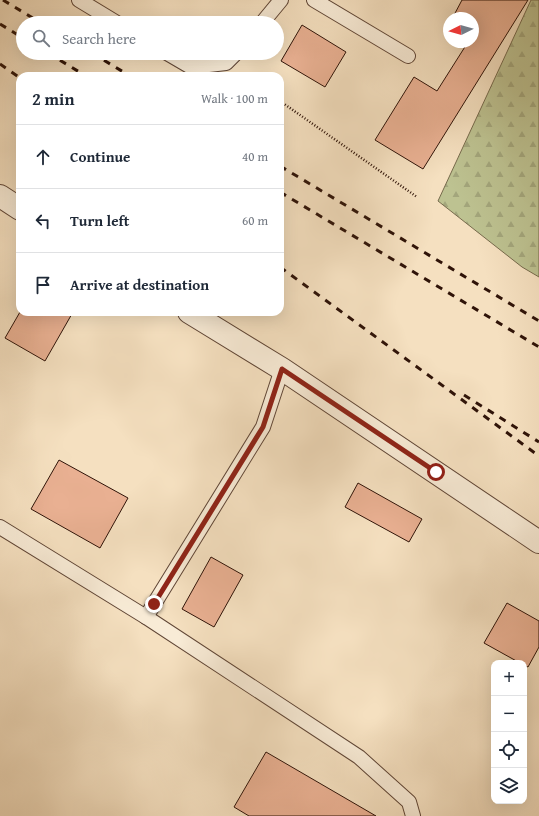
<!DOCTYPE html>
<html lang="en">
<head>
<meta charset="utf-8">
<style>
	body { margin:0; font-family:"Gentium Book Plus",serif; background:#f2f2f3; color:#1f2937 }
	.controls { position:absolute; right:12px; bottom:12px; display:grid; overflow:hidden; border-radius:8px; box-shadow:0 4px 16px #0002 }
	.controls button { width:36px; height:36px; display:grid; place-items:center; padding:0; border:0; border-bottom:1px solid #e0e1e3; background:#fff; color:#1f2937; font:20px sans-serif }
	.compass { position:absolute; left:443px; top:12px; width:36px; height:36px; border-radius:50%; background:#fff; box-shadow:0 4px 16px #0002; rotate:265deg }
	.stop { position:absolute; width:12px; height:12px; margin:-9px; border:3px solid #8f2418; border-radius:50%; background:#fff }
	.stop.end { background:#8f2418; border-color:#fff; box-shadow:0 1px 4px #0008 }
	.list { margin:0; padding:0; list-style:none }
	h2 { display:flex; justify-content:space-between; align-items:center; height:52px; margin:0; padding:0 16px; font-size:17px }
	h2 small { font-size:13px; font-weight:400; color:#747a83 }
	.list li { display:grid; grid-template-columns:26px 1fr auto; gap:12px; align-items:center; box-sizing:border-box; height:64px; padding:0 16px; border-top:1px solid #e0e1e3 }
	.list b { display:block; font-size:15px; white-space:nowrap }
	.list em { font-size:13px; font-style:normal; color:#747a83 }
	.icon { flex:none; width:22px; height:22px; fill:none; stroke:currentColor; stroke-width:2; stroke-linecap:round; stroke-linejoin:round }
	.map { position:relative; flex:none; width:539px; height:816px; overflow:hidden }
	.search { position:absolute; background:#fff; box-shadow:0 4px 16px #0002; left:16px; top:16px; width:268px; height:44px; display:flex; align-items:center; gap:10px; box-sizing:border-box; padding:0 14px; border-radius:22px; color:#747a83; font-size:15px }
	.panel { position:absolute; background:#fff; box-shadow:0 4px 16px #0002; left:16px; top:72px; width:268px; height:244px; border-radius:12px }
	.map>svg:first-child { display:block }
	.forest { fill:url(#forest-firs); stroke:#766a4c }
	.building { fill:#e9b092; stroke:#2f1308 }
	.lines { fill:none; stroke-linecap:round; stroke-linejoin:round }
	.lane-casing { stroke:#604636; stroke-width:16 }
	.street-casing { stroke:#604636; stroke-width:24 }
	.path { stroke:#2f1308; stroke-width:2.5; stroke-dasharray:1 2; stroke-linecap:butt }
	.lane { stroke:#f8ebd6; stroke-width:14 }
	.street { stroke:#f8ebd6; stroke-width:22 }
	.rail { stroke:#2f1308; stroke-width:3; stroke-dasharray:7 7; stroke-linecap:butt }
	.route { stroke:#8f2418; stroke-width:5 }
</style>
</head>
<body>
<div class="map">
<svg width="539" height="816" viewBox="0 0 539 816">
	<defs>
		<pattern id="forest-firs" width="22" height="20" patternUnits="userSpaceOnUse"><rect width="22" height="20" fill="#bdc291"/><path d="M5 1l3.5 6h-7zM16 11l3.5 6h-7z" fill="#a3a67c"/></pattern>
	</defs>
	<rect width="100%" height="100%" fill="#f5e0c0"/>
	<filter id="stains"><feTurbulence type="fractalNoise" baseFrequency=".005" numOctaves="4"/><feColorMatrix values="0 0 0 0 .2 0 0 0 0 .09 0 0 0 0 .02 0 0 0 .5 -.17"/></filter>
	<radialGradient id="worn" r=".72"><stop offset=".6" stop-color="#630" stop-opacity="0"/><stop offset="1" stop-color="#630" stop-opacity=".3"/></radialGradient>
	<!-- forest -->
	<polygon class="forest" points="531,0 539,0 539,277 522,267 438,201"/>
	<!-- building -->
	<g class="building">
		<polygon points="462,0 528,0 423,169 375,140 414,77 437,91 468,42 473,42 473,34 475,31 473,29 473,18 453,17"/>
		<polygon points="302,25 346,52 325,87 281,61"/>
		<polygon points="20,312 73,312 45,361 5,338"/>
		<polygon points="59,460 128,498 100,548 31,509"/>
		<polygon points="358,483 422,519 409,542 345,507"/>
		<polygon points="211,557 243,575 214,627 182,609"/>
		<polygon points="507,603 539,621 539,647 528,667 524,665 524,663 520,663 484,643"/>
		<polygon points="266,752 376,816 249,816 234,807"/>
	</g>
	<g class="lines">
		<!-- lane casing -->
		<g class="lane-casing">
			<g id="lane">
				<polyline points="79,0 117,23"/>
				<polyline points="314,0 408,56"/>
				<polyline points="262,23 281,0"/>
				<polyline points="167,53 191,67 226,63 236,53"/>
				<polyline points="282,369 263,427 146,617 359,757 409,802 413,816"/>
				<polyline points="0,527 146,617"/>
			</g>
		</g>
		<!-- street casing -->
		<g class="street-casing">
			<g id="street">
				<polyline points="0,196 20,209"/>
				<polyline points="189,312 282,369 539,542"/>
			</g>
		</g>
		<!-- path -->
		<polyline class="path" points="280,101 417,197"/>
		<!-- lane -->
		<use href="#lane" class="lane"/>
		<!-- street -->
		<use href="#street" class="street"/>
		<!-- rail -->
		<g class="rail">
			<polyline points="3,0 41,23"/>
			<polyline points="0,24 23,38"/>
			<polyline points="48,53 86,76"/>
			<polyline points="92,53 130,76"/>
			<polyline points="0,64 20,78"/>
			<polyline points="280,166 539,321"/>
			<polyline points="280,192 539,347"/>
			<polyline points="280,267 539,456"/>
			<polyline points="464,395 539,442"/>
		</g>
	</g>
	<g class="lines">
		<!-- route -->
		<polyline class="route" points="154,604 263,427 282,369 436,472"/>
	</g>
	<rect width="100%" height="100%" filter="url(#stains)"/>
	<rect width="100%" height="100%" fill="url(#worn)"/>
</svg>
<div class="controls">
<button>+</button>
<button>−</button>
<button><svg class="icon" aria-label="locate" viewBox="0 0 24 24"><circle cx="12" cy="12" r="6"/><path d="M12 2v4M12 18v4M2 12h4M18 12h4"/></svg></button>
<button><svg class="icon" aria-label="layers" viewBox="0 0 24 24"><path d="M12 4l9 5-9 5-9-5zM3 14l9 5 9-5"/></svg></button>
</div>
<svg class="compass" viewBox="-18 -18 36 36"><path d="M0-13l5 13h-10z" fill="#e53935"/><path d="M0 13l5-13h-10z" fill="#747a83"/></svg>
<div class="stop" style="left:436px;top:472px"></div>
<div class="stop end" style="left:154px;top:604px"></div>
<div class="search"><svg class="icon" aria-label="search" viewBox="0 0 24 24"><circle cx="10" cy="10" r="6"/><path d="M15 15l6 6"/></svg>Search here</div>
<section class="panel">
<h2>2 min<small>Walk · 100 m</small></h2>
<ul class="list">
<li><svg class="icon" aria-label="ahead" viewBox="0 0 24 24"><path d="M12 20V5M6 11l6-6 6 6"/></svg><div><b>Continue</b></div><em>40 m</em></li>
<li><svg class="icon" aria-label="left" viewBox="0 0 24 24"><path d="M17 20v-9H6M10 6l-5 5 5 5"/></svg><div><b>Turn left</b></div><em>60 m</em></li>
<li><svg class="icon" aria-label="arrive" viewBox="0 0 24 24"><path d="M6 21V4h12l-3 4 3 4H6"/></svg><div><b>Arrive at destination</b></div></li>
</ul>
</section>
</div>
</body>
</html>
